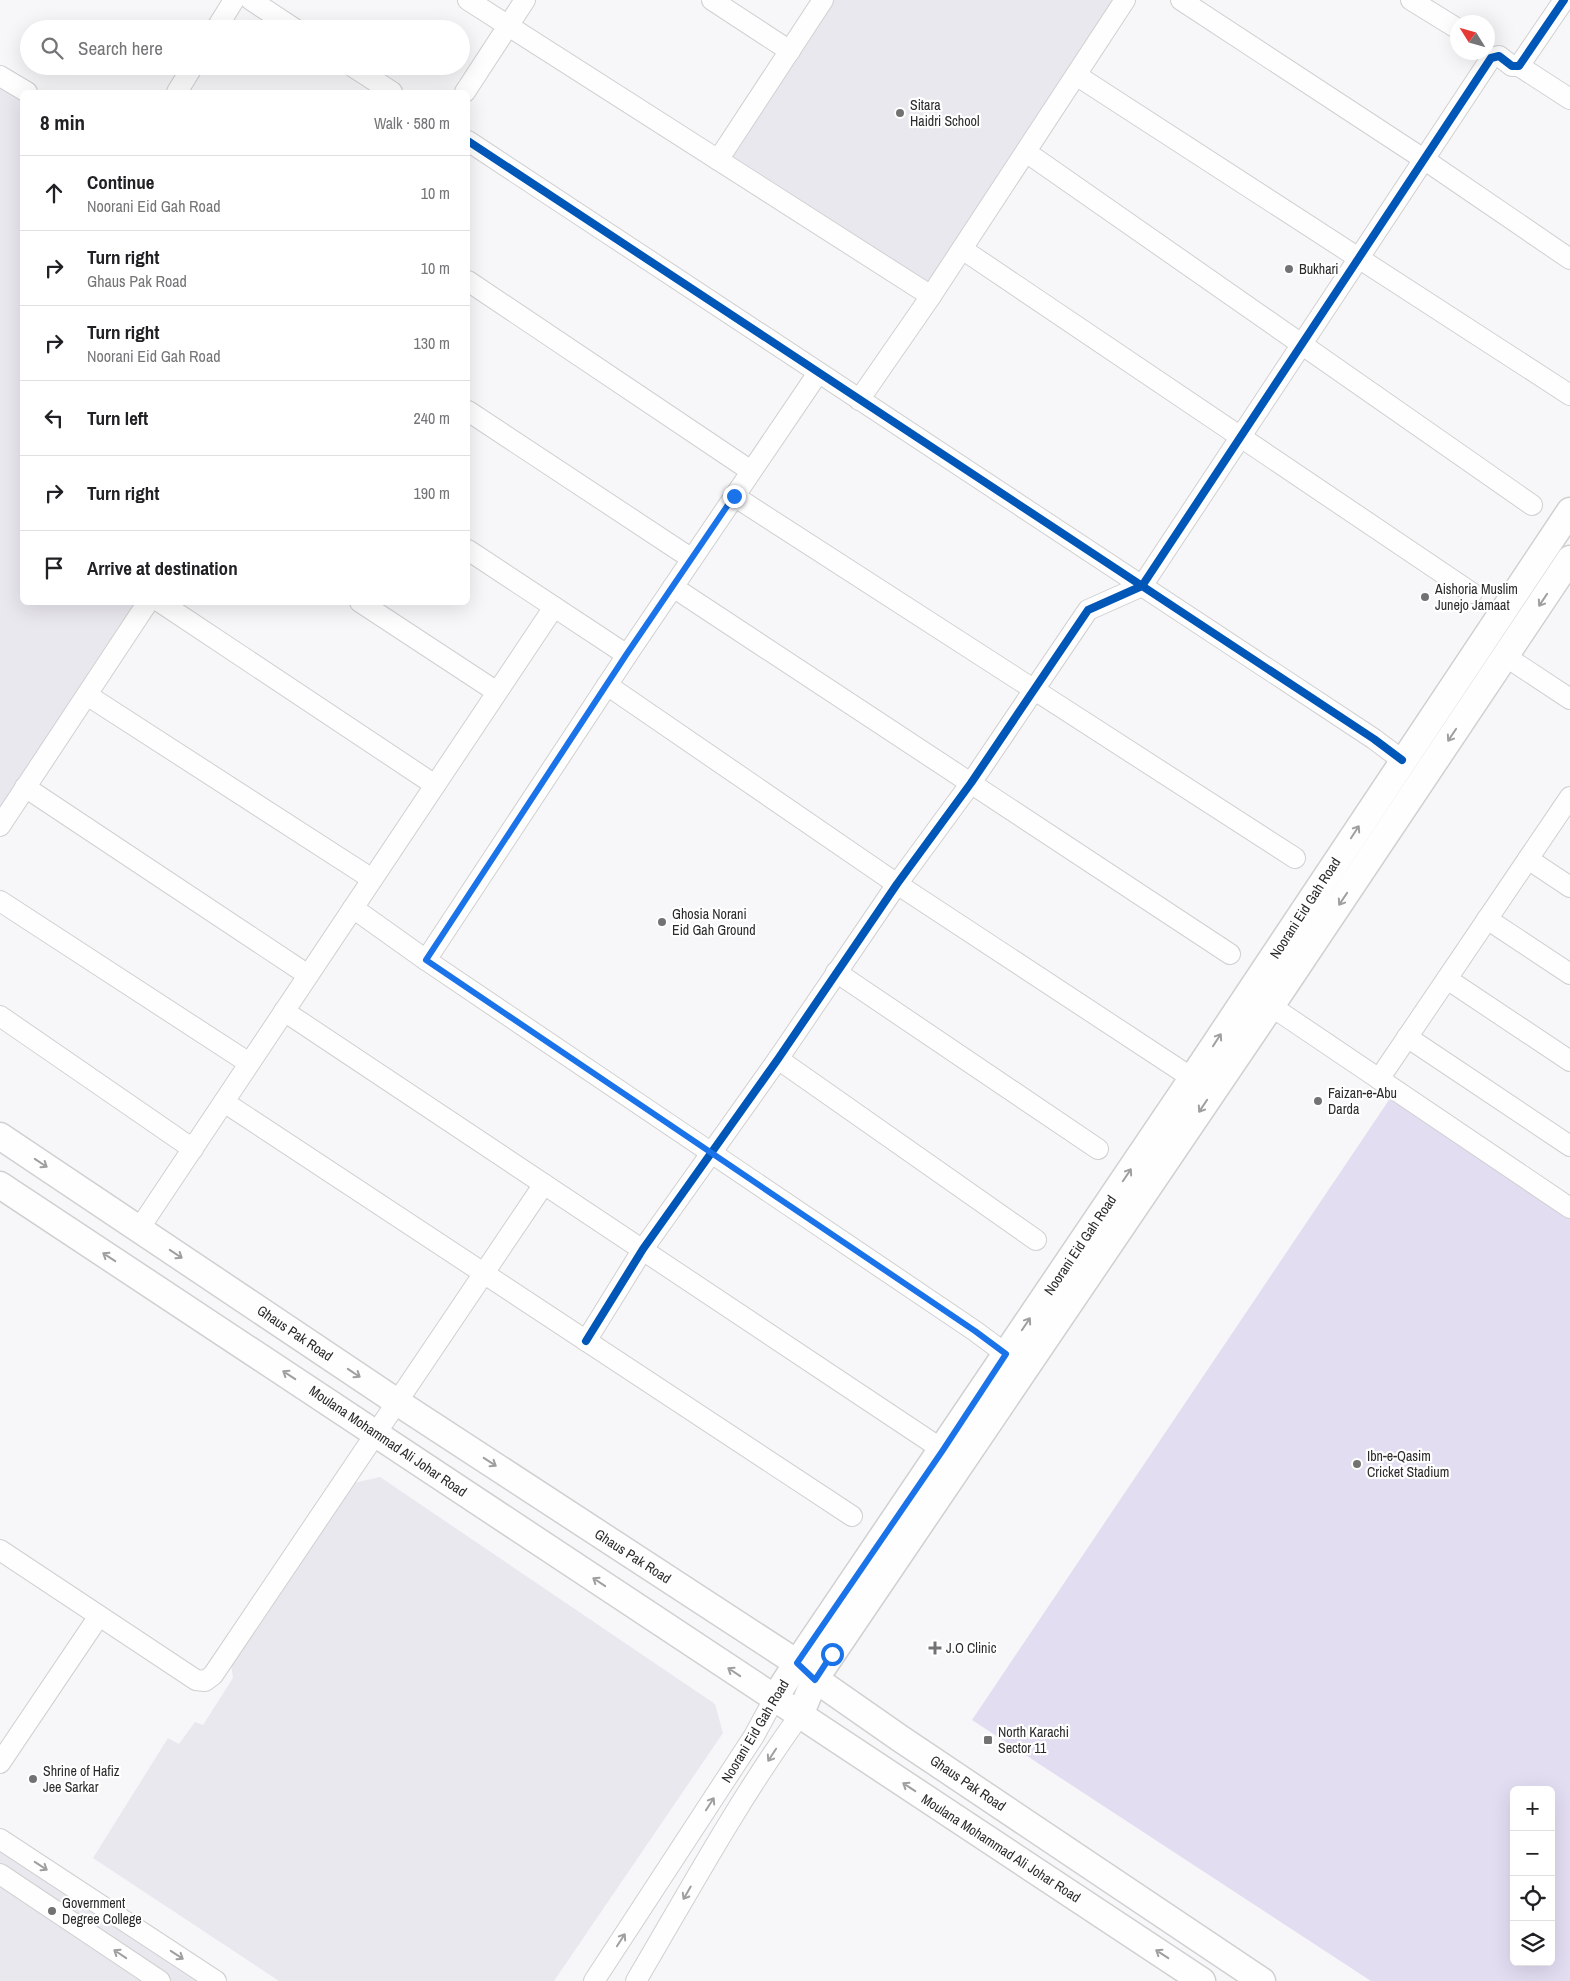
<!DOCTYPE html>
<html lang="en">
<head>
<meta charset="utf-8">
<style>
	body { margin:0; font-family:"Archivo Narrow",sans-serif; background:#f6f6f6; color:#202124 }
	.controls { position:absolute; right:15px; bottom:15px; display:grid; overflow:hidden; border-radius:8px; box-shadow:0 5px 20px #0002 }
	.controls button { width:45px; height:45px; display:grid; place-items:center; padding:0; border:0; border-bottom:1px solid #e0e0e0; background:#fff; color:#202124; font:25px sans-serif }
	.compass { position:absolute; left:1450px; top:15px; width:45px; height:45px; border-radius:50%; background:#fff; box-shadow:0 5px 20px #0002; rotate:307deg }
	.stop { position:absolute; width:15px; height:15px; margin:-11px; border:4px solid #1a73e8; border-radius:50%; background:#fff }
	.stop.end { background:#1a73e8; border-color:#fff; box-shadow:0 1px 5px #0008 }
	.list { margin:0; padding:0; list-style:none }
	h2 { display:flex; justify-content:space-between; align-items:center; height:65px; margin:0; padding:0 20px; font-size:21px }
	h2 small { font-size:16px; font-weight:400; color:#757577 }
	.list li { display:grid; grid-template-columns:32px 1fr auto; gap:15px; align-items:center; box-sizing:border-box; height:75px; padding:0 20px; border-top:1px solid #e0e0e0 }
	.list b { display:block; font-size:19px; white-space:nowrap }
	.list p { margin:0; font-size:16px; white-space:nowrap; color:#757577 }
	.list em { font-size:16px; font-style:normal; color:#757577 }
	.icon { flex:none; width:28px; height:28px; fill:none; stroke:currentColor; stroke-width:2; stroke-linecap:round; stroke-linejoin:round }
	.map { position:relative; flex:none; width:1570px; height:1981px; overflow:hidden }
	.search { position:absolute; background:#fff; box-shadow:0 5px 20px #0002; left:20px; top:20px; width:450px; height:55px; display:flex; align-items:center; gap:12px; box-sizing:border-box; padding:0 18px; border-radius:28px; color:#757577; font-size:19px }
	.panel { position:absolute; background:#fff; box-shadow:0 5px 20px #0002; left:20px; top:90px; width:450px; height:515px; border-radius:8px }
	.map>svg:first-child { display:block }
	.built { fill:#eae8ef }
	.green { fill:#e2ddf1; fill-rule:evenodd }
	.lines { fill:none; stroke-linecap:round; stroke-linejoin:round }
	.minor-casing { stroke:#d0d0d1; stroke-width:22 }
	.major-casing { stroke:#d0d0d1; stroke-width:29 }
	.minor { stroke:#fefefe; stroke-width:20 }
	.major { stroke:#fefefe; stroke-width:26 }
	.cycleway-casing { stroke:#fff; stroke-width:11 }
	.cycleway { stroke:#0057b8; stroke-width:8 }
	.oneway { stroke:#9f9fa0 }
	.route { stroke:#1a73e8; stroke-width:6 }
	.poi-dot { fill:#727273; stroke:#fff; stroke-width:2 }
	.labels { text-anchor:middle; stroke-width:4.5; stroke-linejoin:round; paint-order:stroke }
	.poi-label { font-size:14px; fill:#2b2b2c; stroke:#fff; text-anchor:start }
	.street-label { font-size:14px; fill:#2b2b2c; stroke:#fff }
</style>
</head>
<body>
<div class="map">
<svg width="1570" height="1981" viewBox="0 0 1570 1981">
	<rect width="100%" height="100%" fill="#f7f6f8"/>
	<!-- built -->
	<g class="built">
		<polygon points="823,0 1125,0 931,296 719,160"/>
		<polygon points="0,76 22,92 22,602 148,603 0,825"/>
		<polygon points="380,1477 715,1704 723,1733 554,1981 279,1981 93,1858 168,1738 179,1744 195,1722 203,1725 233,1678 231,1665 354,1483"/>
		<polygon points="0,1840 206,1981 0,1981"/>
	</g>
	<!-- green -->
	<path class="green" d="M1395 1091 1570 1208V1981H1371L972 1720ZM1514 1790H1551V1962H1514Z"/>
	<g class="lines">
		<!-- minor casing -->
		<g class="minor-casing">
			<g id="minor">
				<polyline points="251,0 295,29"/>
				<polyline points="468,0 931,296"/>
				<polyline points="712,0 790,51"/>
				<polyline points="1181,0 1425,160 1570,259"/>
				<polyline points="1411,0 1458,29"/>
				<polyline points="216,29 234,0"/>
				<polyline points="352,66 392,92"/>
				<polyline points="1519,66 1570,99"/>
				<polyline points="1076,75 1570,395"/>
				<polyline points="0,76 27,92"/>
				<polyline points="177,92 193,66"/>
				<polyline points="465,92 525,0"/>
				<polyline points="468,141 1374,739 1402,760"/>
				<polyline points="1026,152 1532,505"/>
				<polyline points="718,160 823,0"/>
				<polyline points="962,249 1472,593"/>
				<polyline points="468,281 751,471"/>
				<polyline points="859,400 931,296 1125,0"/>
				<polyline points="468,411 692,559"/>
				<polyline points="734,496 1295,858"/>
				<polyline points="468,550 627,655"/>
				<polyline points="673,587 1230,954"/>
				<polyline points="160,602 435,785"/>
				<polyline points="360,602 497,692"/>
				<polyline points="1505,656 1570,699"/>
				<polyline points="607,685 897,884 1192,1078"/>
				<polyline points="87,695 372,879"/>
				<polyline points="25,787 308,975"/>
				<polyline points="0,826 148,602"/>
				<polyline points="1528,859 1570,887"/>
				<polyline points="0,901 249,1063"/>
				<polyline points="353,908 426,960 975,1331 1006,1354"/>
				<polyline points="1487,919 1570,974"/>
				<polyline points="426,960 627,655 818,373"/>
				<polyline points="836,972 1098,1149"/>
				<polyline points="1447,979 1570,1061"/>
				<polyline points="1271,1006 1570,1208"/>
				<polyline points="284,1011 943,1450"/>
				<polyline points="0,1016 193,1149"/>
				<polyline points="1407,1037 1570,1146"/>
				<polyline points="778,1059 1036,1240"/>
				<polyline points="1379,1079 1570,797"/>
				<polyline points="224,1102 852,1516"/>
				<polyline points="139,1229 554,607"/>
				<polyline points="586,1341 643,1249 778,1059 897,884 971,783 1088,610 1142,586 1491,58 1499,56 1512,66 1519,66 1564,0"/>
				<polyline points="0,1550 196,1680 205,1681 213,1675 544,1184"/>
				<polyline points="0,1763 99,1616"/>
				<polyline points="0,1839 216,1981"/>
				<polyline points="0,1874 160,1981"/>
				<polyline points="594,1981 754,1736 774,1699"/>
				<path d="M636 1981C689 1891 739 1799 800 1715"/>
			</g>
		</g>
		<!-- major casing -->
		<g class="major-casing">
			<g id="major">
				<polyline points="0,1136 397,1402 797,1663 815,1679 901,1739 1262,1981"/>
				<polyline points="0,1185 1202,1981"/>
				<path d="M774 1699 797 1663C929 1469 1061 1275 1191 1080 1318 891 1442 700 1570 511"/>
				<polyline points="800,1715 815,1679 832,1654 1271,1006 1570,559"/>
			</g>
		</g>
		<!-- minor -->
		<use href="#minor" class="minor"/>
		<!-- major -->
		<use href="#major" class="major"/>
		<!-- cycleway casing -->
		<g class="cycleway-casing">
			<g id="cycleway">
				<polyline points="468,141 1374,739 1402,760"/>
				<polyline points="586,1341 643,1249 778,1059 897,884 971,783 1088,610 1142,586 1491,58 1499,56 1512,66 1519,66 1564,0"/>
			</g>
		</g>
		<!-- cycleway -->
		<use href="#cycleway" class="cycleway"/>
	</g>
	<!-- one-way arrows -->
	<defs><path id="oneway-shaft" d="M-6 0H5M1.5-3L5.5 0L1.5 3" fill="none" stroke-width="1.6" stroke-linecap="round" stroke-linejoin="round" transform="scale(1.25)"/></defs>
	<g class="oneway">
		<use href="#oneway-shaft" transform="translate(1543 600) rotate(124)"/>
		<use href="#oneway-shaft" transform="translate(1452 735) rotate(124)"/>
		<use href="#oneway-shaft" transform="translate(1355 832) rotate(-57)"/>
		<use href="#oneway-shaft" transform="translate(1343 899) rotate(124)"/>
		<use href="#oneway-shaft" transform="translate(1217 1040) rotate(-57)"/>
		<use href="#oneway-shaft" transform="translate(1203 1106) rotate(124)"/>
		<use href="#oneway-shaft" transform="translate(41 1163) rotate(34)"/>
		<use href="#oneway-shaft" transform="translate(1127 1175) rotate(-56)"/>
		<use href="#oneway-shaft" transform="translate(176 1254) rotate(34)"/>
		<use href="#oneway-shaft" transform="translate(109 1257) rotate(-147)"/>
		<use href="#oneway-shaft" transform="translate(1026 1324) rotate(-56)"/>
		<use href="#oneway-shaft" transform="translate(354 1373) rotate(34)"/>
		<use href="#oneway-shaft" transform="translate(289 1375) rotate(-147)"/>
		<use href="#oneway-shaft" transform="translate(490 1462) rotate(33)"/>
		<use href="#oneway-shaft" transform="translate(599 1582) rotate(-146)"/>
		<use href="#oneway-shaft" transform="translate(734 1672) rotate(-146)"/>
		<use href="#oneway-shaft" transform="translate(772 1755) rotate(123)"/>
		<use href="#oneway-shaft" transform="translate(909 1787) rotate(-147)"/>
		<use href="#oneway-shaft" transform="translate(710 1804) rotate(-57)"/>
		<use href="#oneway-shaft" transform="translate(41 1866) rotate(33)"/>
		<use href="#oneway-shaft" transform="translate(687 1893) rotate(120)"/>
		<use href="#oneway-shaft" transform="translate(621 1940) rotate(-57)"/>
		<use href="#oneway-shaft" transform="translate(120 1954) rotate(-146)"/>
		<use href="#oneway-shaft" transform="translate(1162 1954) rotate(-147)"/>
		<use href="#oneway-shaft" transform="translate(177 1955) rotate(33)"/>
	</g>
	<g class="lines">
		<!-- route -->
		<polyline class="route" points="734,496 626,655 426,960 975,1331 1006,1354 943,1450 797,1663 815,1680 832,1654"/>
	</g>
	<!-- markers -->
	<g class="poi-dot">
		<circle cx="900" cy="113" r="5"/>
		<circle cx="1289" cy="269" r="5"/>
		<circle cx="1425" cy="597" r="5"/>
		<circle cx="662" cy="922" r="5"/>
		<circle cx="1318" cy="1101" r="5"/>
		<circle cx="1357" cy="1464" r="5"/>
		<path d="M932.5 1640.5h5v5h5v5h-5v5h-5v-5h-5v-5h5z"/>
		<rect x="983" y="1735" width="10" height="10" rx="2.5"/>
		<circle cx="33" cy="1779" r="5"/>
		<circle cx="52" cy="1911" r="5"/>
	</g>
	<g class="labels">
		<!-- poi labels -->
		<g class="poi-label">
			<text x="910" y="110">Sitara<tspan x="910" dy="16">Haidri School</tspan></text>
			<text x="1299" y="274">Bukhari</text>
			<text x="1435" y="594">Aishoria Muslim<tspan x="1435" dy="16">Junejo Jamaat</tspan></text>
			<text x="672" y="919">Ghosia Norani<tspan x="672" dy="16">Eid Gah Ground</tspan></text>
			<text x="1328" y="1098">Faizan-e-Abu<tspan x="1328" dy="16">Darda</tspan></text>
			<text x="1367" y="1461">Ibn-e-Qasim<tspan x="1367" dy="16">Cricket Stadium</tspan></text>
			<text x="946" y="1653">J.O Clinic</text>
			<text x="998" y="1737">North Karachi<tspan x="998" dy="16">Sector 11</tspan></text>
			<text x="43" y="1776">Shrine of Hafiz<tspan x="43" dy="16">Jee Sarkar</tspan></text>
			<text x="62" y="1908">Government<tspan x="62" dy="16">Degree College</tspan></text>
		</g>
		<!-- street labels -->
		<g class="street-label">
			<text transform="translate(1305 908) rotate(-57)" y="5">Noorani Eid Gah Road</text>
			<text transform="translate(1080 1245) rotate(-56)" y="5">Noorani Eid Gah Road</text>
			<text transform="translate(295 1333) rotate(34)" y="5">Ghaus Pak Road</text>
			<text transform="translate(388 1441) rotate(34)" y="5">Moulana Mohammad Ali Johar Road</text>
			<text transform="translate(633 1556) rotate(33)" y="5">Ghaus Pak Road</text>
			<text transform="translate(755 1731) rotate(-59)" y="5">Noorani Eid Gah Road</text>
			<text transform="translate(968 1783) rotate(34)" y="5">Ghaus Pak Road</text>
			<text transform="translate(1001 1848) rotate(33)" y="5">Moulana Mohammad Ali Johar Road</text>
		</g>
	</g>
</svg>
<div class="controls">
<button>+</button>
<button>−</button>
<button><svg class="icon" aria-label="locate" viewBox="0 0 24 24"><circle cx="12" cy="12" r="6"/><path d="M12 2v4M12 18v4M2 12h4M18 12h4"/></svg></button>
<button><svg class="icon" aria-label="layers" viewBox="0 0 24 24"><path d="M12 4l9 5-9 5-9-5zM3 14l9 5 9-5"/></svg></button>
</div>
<svg class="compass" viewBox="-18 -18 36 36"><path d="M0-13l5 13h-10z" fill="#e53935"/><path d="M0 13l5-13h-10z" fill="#757577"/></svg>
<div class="stop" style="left:832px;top:1654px"></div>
<div class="stop end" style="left:734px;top:496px"></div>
<div class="search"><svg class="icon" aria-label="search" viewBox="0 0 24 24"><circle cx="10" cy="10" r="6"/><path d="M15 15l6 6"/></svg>Search here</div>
<section class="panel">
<h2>8 min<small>Walk · 580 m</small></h2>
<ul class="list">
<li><svg class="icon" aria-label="ahead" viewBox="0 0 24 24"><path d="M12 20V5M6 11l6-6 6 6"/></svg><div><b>Continue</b><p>Noorani Eid Gah Road</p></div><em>10 m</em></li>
<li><svg class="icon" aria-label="right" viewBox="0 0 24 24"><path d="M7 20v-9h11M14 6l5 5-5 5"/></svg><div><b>Turn right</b><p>Ghaus Pak Road</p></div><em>10 m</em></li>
<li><svg class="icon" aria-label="right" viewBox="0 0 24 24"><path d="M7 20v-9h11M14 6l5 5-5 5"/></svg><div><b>Turn right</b><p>Noorani Eid Gah Road</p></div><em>130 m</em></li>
<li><svg class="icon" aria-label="left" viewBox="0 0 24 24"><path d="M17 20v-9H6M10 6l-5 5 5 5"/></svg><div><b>Turn left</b></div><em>240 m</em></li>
<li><svg class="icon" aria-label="right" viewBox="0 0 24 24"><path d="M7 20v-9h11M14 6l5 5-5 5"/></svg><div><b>Turn right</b></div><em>190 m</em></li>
<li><svg class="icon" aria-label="arrive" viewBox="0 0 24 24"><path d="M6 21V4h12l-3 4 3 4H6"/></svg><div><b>Arrive at destination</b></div></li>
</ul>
</section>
</div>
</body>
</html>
